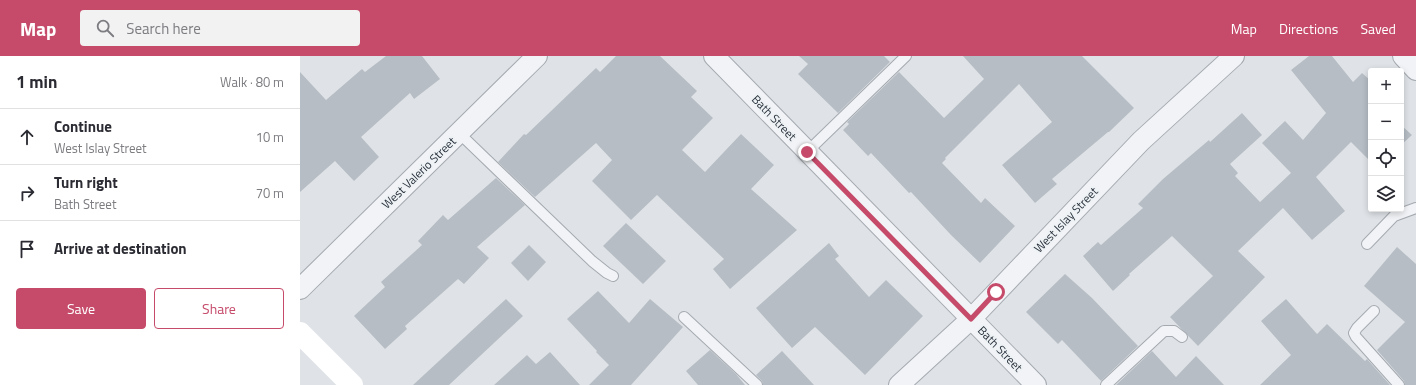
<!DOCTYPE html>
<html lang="en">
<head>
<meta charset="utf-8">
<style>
	body { margin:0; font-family:"Titillium Web",sans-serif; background:#f2f2f3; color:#2b2b33 }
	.controls { position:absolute; right:12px; top:12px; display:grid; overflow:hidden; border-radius:4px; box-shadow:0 2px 6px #0003 }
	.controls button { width:36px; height:36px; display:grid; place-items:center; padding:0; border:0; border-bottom:1px solid #e1e1e2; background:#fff; color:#2b2b33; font:20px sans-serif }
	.stop { position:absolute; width:12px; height:12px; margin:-9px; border:3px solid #c64a6a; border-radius:50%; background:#fff }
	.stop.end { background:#c64a6a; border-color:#fff; box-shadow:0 1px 4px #0008 }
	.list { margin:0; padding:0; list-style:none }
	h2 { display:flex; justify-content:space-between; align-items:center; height:52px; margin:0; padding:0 16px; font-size:17px }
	h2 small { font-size:13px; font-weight:400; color:#7c7c81 }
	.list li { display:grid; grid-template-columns:26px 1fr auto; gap:12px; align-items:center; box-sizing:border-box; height:56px; padding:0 16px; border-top:1px solid #e1e1e2 }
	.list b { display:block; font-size:15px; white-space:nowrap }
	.list p { margin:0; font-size:13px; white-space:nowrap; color:#7c7c81 }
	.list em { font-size:13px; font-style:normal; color:#7c7c81 }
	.actions { display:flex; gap:8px; padding:12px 16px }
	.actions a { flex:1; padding:9px 0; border:1px solid #c64a6a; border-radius:4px; text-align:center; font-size:14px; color:#c64a6a }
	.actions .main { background:#c64a6a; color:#fff }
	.icon { flex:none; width:22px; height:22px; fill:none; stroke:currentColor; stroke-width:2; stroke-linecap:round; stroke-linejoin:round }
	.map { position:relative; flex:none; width:1116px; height:329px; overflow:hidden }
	header { display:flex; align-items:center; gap:24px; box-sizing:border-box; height:56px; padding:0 20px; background:#c64a6a; color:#fff }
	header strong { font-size:19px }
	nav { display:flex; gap:22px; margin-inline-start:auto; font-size:14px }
	.search { width:280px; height:36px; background:#f2f2f3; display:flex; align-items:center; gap:10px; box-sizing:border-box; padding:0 14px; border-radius:4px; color:#7c7c81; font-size:15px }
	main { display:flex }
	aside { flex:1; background:#fff }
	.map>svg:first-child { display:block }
	.building { fill:#b6bdc4 }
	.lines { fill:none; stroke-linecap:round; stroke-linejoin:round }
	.lane-casing { stroke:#a5aab1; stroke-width:12 }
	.street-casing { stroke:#a5aab1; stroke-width:22 }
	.lane { stroke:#f1f3f6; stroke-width:10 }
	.street { stroke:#f1f3f6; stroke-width:20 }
	.secondary { stroke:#fff; stroke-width:22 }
	.route { stroke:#c64a6a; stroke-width:5 }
	.labels { text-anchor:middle; stroke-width:3.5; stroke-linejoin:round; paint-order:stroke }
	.street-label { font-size:12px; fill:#29323d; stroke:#eef2f5 }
</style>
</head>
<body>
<header>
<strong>Map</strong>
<div class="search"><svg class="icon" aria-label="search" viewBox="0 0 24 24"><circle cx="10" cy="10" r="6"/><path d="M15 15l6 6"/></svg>Search here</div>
<nav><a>Map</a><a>Directions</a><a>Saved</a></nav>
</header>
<main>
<aside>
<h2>1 min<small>Walk · 80 m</small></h2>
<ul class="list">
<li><svg class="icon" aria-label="ahead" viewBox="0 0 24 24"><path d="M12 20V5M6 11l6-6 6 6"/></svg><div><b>Continue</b><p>West Islay Street</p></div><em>10 m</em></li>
<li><svg class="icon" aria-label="right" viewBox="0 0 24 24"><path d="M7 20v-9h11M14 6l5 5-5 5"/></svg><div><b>Turn right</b><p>Bath Street</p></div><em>70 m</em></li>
<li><svg class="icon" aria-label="arrive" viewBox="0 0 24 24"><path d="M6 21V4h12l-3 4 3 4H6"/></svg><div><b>Arrive at destination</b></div></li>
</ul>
<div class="actions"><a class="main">Save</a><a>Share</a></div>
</aside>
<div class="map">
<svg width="1116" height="329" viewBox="0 0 1116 329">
	<rect width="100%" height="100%" fill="#dfe3e7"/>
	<!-- building -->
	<g class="building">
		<polygon points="86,0 122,0 140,23 114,43 110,37 61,81 79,101 54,125 35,105 0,136 0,16 26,44 62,13 65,16"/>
		<polygon points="316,0 360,0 397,35 391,41 413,62 382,94 405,116 441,78 474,109 451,133 497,174 430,233 413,213 424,203 357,139 331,164 292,125 312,104 296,87 235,141 198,106 224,78 226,79 296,12 300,16"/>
		<polygon points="499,0 584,0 590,6 538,57 498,18 508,8"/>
		<polygon points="663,0 782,0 834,52 809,76 808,76 752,123 757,128 735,147 702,109 752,66 719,28 645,102 646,103 642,107 681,147 685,142 715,170 680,207 651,179 611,136 609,137 571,97 568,100 543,74 549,68 547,66 599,16 644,62 684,23"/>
		<polygon points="1009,0 1032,0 1053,26 1062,17 1071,25 1071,106 1051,86 1016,121 1045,155 1012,184 983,152 938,195 965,221 898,290 870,261 913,220 872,180 829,218 830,219 813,235 783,200 798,186 801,189 843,152 838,148 863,123 909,84 910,86 942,57 962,79 930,108 938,117 935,120 960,146 991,117 962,87 985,65 1003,84 1026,57 991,14"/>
		<polygon points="1101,69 1112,79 1101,89"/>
		<polygon points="196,122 225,149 177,191 189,202 164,228 158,223 105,270 107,273 85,293 54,260 85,231 81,226 122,189 118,185 143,159 148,164"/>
		<polygon points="326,167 366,205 343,228 303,190"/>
		<polygon points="529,187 539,200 535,203 569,241 586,224 623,260 565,319 515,271 492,292 456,252"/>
		<polygon points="229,189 246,206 228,225 211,207"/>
		<polygon points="1097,191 1116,208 1116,329 1105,329 1104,325 1077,294 1105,266 1064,230"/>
		<polygon points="765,218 792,242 838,290 801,325 762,284 758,288 726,256"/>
		<polygon points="298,235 329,267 350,243 383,271 331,329 289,329 309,309 296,296 297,295 267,263"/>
		<polygon points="206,243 223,260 149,329 113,329"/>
		<polygon points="986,243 1017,278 1027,268 1065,305 1067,303 1090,329 960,329 991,299 961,265"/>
		<polygon points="410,294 436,318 445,329 398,329 386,315"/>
		<polygon points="482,295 514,329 463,329 462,325 456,319"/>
		<polygon points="852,295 876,321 896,300 924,329 816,329"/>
		<polygon points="250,296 280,329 194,329 227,299 236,308"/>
	</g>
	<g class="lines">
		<!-- lane casing -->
		<g class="lane-casing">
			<g id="lane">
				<polyline points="159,77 292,205 307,217 313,220"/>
				<polyline points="507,96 606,0"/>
				<polyline points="1067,188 1094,160 1116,152"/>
				<polyline points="1074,255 1057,272 1054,277 1056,281 1099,329"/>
				<polyline points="384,261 457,329"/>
				<polyline points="806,329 864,275 874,275 882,281"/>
			</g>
		</g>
		<!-- street casing -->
		<g class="street-casing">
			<g id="street">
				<polyline points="414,0 736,329"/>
				<polyline points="1103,0 1116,14"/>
				<polyline points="0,233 237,0"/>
				<polyline points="599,329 671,263 841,85 934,0"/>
			</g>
		</g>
		<!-- lane -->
		<use href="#lane" class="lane"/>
		<!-- street -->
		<use href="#street" class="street"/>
		<!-- secondary -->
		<polyline class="secondary" points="0,277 52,329"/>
	</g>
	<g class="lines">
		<!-- route -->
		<polyline class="route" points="507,96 671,263 696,236"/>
	</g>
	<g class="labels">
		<!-- street labels -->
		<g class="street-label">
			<text transform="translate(474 62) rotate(46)" y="4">Bath Street</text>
			<text transform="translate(119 117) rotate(-44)" y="4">West Valerio Street</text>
			<text transform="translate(766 164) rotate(-46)" y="4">West Islay Street</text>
			<text transform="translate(700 293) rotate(46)" y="4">Bath Street</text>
		</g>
	</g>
</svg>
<div class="controls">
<button>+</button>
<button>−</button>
<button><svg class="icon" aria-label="locate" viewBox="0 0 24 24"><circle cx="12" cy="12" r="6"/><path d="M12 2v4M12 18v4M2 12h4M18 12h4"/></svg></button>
<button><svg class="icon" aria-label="layers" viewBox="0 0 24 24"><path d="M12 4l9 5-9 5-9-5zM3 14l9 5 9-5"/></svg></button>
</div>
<div class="stop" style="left:696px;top:236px"></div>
<div class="stop end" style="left:507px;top:96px"></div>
</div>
</main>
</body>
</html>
